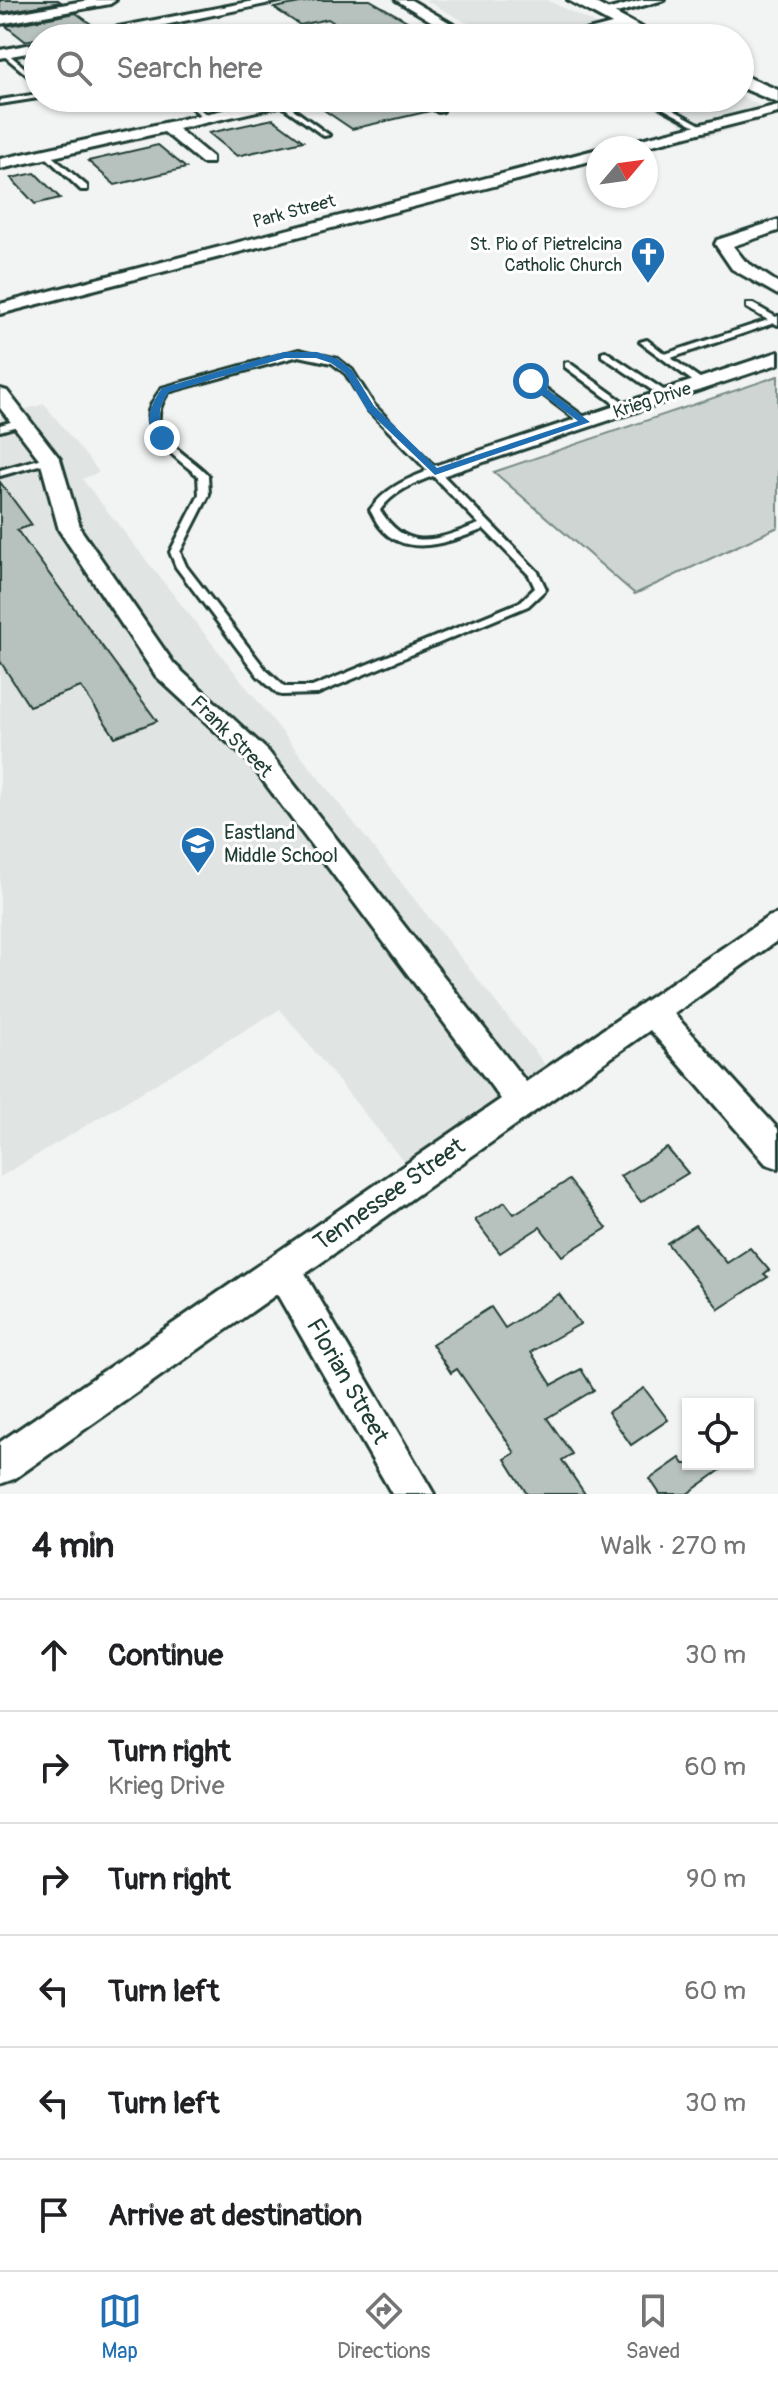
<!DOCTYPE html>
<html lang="en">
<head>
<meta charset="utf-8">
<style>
	body { margin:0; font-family:Pangolin,sans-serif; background:#f2f2f2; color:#202124 }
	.controls { position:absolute; right:24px; bottom:24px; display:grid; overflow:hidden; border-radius:0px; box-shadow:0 2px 6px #0004 }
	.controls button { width:72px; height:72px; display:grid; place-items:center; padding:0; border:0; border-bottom:2px solid #e0e0e0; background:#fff; color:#202124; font:40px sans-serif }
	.compass { position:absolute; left:586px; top:136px; width:72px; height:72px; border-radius:50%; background:#fff; box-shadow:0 2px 6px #0004; rotate:61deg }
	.stop { position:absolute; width:24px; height:24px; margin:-18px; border:6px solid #1f6fb2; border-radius:50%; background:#fff }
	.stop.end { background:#1f6fb2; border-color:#fff; box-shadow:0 2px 8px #0008 }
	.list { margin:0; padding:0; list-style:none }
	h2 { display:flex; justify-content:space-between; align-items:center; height:104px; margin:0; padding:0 32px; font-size:34px }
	h2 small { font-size:26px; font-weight:400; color:#757577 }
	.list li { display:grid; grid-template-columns:52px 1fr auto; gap:24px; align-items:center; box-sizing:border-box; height:112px; padding:0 32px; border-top:2px solid #e0e0e0 }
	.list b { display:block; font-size:30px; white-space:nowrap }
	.list p { margin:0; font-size:26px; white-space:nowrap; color:#757577 }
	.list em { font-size:26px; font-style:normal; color:#757577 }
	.icon { flex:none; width:44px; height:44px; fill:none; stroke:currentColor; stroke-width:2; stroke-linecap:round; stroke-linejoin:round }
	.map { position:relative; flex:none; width:778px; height:1494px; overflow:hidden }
	.search { position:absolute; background:#fff; box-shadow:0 2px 6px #0004; left:24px; right:24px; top:24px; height:88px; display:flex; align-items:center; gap:20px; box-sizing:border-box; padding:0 28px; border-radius:44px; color:#757577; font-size:30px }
	.sheet { height:776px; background:#fff }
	nav { display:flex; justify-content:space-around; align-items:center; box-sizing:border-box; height:112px; border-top:2px solid #e0e0e0; background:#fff; font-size:22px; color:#757577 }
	nav a { display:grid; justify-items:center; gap:4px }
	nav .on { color:#1f6fb2 }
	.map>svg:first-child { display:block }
	.built { fill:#e0e4e3 }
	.green { fill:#ced5d3; stroke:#768984; stroke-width:2 }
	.building { fill:#b7c1bd; stroke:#1f3d34; stroke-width:2 }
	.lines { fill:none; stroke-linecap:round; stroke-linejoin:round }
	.service-casing { stroke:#1f3d34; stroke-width:6 }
	.minor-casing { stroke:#1f3d34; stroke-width:6 }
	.secondary-casing { stroke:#1f3d34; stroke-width:6 }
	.service { fill:#fff; fill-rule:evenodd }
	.minor { fill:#fff; fill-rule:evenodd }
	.secondary { fill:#fff; fill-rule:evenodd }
	.route { fill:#1f6fb2 }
	.labels { text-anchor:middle; stroke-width:6; stroke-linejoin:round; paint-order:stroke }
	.far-street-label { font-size:18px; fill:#1f3d34; stroke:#fff }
	.far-poi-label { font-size:18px; fill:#1f3d34; stroke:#fff; text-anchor:end }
	.street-label { font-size:20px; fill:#1f3d34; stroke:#fff }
	.poi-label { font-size:20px; fill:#1f3d34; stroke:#fff; text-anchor:start }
	.near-street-label { font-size:24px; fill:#1f3d34; stroke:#fff }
</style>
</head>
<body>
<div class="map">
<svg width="778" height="1494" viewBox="0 0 778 1494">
	<rect width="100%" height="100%" fill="#f2f3f3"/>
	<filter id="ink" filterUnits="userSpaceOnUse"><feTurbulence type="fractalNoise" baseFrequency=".0125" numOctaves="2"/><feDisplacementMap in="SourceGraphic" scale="16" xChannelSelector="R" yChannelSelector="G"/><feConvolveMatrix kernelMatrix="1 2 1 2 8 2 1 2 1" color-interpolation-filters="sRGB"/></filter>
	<g filter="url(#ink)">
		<!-- built -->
		<g class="built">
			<polygon points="425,0 547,0 624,38 495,38"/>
			<polygon points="740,95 778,116 705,137 636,98 740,98"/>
			<polygon points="44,404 99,472 82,479 547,1067 404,1162 280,1009 0,1177 0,417"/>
		</g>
		<!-- green -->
		<polygon class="green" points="778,376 778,527 635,594 494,472"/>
		<!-- building -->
		<g class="building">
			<polygon points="0,0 58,0 61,2 0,13"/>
			<polygon points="315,0 370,0 407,21 350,33 328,19 300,25 274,8"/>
			<polygon points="76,13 95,27 25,41 6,26"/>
			<polygon points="366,98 412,98 430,111 352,129 321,108"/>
			<polygon points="273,119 303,141 237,156 209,133"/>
			<polygon points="158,145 186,168 115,185 88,161"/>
			<polygon points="35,173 60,198 35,204 11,178"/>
			<polygon points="0,482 32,525 17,530 157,721 115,737 81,687 29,706 0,661"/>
			<polygon points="667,1148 688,1173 641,1202 620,1176"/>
			<polygon points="569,1180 607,1228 562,1256 540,1227 500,1253 475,1220 505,1202 514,1214"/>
			<polygon points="695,1225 727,1263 750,1248 769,1270 764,1274 768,1277 719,1309 667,1243"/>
			<polygon points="559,1294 580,1324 531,1352 552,1385 581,1369 594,1390 547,1418 572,1454 562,1460 585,1494 527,1494 505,1459 515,1453 457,1369 451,1373 432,1344 491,1307 505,1328"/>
			<polygon points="644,1388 668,1420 631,1445 608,1412"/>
			<polygon points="680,1458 684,1464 729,1464 687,1494 660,1494 650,1479"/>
		</g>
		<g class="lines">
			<!-- service casing -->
			<g class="service-casing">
				<g id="service">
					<polygon points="2,52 6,52 38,79 38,84 2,54"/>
					<polygon points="38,94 38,98 0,104 0,100"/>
					<polygon points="179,98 186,98 211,118 206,119"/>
					<polygon points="415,98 423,98 443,111 438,112"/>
					<polygon points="644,98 652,98 706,128 701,129"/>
					<polygon points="278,101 282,101 329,135 324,136 278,103"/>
					<polygon points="44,153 48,153 87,186 87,190 81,190 44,155"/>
					<polygon points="747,304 753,304 776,317 778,316 778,325 774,323 671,358 704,381 704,385 698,385 640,342 647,340 665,354 768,320 747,308"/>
					<path d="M299 350 338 359 352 370 374 405 538 572 546 589 528 606 317 694 282 695 278 694 258 676 176 567 170 552 199 495 198 476C182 462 143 436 149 411 151 403 157 395 162 388ZM299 356 332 363 346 374 367 409 428 471C404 480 385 489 370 510 373 515 376 522 380 527 406 560 452 541 484 529L529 575 535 588 520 602 312 687H285L266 670 186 566 180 552 209 495 208 475C181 448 140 435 168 392ZM433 476 479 524C438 539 408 555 380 510 393 492 412 484 433 476Z"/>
					<polygon points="605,351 668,393 668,397 662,397 602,356 602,352"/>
					<polygon points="568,362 629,406 629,410 623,410 565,367 565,363"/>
					<polygon points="531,378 588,420 588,424 582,424 528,383 527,381"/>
					<polygon points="21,419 24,420 24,424 0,431 0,425"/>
					<polygon points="50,456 55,459 53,461 0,476 0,470"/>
				</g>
			</g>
			<!-- minor casing -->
			<g class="minor-casing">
				<g id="minor">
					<polygon points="89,0 116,0 110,4 0,24 0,16"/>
					<polygon points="259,0 285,0 102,38 75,38 82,34"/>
					<polygon points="396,0 411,0 476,38 459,38"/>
					<polygon points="642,0 664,0 602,17 596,13"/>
					<polygon points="627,20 633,24 632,27 582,38 558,38"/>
					<polygon points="38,43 38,51 0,58 0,50"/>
					<polygon points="278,98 304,98 297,102 178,129 212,157 212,163 202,163 164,132 0,169 0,159"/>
					<polygon points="778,105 778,113 640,148 614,148 617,145"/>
					<polygon points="598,149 598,159 0,314 0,304"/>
					<polygon points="778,220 778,231 733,246 745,261 778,283 778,295 732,269 715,244 717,240"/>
					<polygon points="778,352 778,364 442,476 428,476 424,472 428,468"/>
					<polygon points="0,389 7,391 60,459 81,530 174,664 268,751 526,1082 768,917 778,914 778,940 674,1014 778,1129 778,1168 766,1164 650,1030 305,1274 434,1494 392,1494 277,1294 14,1479 0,1484 0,1442 501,1099 250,763 156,676 59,530 40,460 0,408"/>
				</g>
			</g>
			<!-- secondary casing -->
			<g class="secondary-casing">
				<g id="secondary">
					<polygon points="568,0 590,0 661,38 638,38"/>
					<polygon points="740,74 778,90 778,103 740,87"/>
				</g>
			</g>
			<!-- service -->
			<use href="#service" class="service"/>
			<!-- minor -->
			<use href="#minor" class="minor"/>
			<!-- secondary -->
			<use href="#secondary" class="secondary"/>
		</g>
	</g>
	<!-- route -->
	<path class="route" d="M284 352H317L338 359 352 370 374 406 437 468 578 421 527 383V379H534L590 422 435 475 367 410 345 373 331 363 316 358H285L169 392C156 410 158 419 168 438L162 441C141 427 150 405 162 388Z"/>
	<!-- icons -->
	<defs>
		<g id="church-pin" transform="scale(1.8)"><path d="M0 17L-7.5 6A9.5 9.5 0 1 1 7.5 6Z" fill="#1f6fb2" stroke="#fff"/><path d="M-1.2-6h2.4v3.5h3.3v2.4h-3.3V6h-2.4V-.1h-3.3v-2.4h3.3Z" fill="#fff"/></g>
		<g id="school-pin" transform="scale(1.8)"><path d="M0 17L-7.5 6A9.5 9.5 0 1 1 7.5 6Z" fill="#1f6fb2" stroke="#fff"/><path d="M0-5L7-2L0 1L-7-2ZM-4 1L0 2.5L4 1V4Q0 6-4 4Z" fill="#fff"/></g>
	</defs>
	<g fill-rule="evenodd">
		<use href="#church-pin" x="648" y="254"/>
		<use href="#school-pin" x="198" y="844"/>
	</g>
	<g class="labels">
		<!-- far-street labels -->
		<g class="far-street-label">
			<text transform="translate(294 211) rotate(-15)" y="6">Park Street</text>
			<text transform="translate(652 400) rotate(-18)" y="6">Krieg Drive</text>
		</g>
		<!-- far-poi labels -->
		<g class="far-poi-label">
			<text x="622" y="250">St. Pio of Pietrelcina<tspan x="622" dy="21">Catholic Church</tspan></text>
		</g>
		<!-- street labels -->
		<g class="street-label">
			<text transform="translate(232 736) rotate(45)" y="7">Frank Street</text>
		</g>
		<!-- poi labels -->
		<g class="poi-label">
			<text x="224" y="839">Eastland<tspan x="224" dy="23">Middle School</tspan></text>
		</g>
		<!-- near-street labels -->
		<g class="near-street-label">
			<text transform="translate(389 1194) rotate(-35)" y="8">Tennessee Street</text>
			<text transform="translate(348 1381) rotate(60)" y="8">Florian Street</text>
		</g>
	</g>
</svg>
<div class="controls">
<button><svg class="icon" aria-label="locate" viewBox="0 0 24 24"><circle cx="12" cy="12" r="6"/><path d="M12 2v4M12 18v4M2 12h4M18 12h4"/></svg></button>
</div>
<svg class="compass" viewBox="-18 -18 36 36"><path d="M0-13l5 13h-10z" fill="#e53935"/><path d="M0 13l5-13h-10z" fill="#757577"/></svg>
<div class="stop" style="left:531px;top:381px"></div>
<div class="stop end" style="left:162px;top:438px"></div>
<div class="search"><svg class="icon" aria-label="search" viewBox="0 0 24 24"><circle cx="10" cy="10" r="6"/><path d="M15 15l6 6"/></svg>Search here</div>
</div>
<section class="sheet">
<h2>4 min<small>Walk · 270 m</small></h2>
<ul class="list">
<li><svg class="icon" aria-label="ahead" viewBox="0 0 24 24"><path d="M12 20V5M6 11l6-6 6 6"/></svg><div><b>Continue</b></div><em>30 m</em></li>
<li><svg class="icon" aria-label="right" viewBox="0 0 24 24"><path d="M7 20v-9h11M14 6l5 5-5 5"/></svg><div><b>Turn right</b><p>Krieg Drive</p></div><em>60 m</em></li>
<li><svg class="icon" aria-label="right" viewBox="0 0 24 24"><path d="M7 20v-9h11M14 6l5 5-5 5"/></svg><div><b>Turn right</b></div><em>90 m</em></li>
<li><svg class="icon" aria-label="left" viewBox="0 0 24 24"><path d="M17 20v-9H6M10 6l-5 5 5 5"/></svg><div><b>Turn left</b></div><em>60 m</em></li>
<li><svg class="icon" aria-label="left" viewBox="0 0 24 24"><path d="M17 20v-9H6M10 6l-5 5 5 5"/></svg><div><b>Turn left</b></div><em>30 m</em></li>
<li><svg class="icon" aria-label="arrive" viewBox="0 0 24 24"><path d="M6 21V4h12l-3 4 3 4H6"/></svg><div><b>Arrive at destination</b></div></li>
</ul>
</section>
<nav>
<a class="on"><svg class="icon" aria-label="map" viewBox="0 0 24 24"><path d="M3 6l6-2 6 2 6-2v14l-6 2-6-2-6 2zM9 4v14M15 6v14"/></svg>Map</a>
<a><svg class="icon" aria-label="directions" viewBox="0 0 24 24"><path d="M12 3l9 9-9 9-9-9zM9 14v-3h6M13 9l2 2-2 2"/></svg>Directions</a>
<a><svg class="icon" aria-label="saved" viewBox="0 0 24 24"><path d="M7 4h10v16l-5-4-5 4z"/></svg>Saved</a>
</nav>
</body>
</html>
